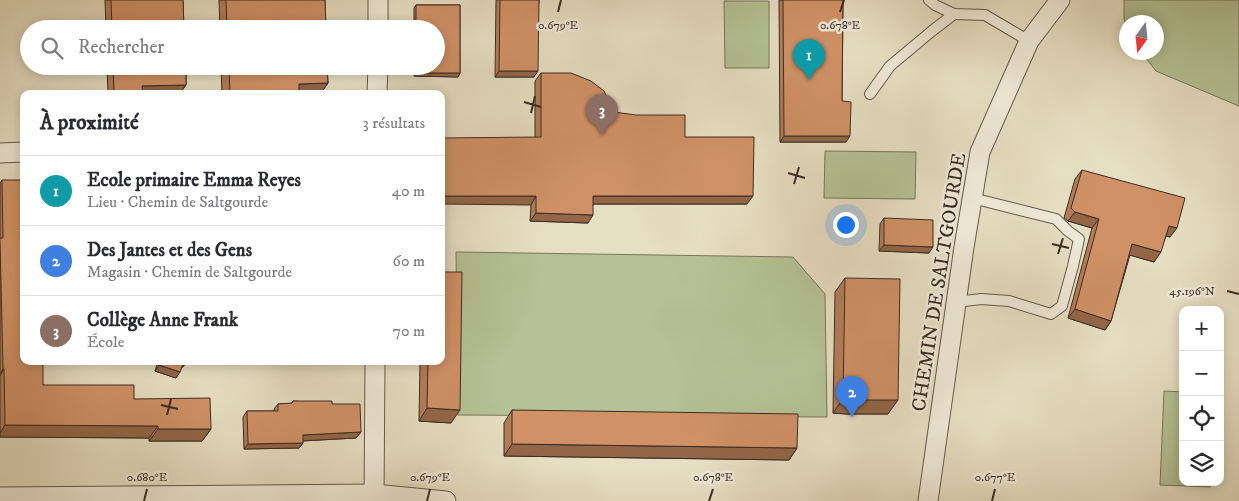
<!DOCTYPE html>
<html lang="fr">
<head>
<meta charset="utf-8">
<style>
	body { margin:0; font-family:"IM FELL DW Pica",serif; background:#f2f2f3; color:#2b2b33 }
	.controls { position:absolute; right:15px; bottom:15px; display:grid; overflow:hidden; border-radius:10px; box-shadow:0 2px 12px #0003 }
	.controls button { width:45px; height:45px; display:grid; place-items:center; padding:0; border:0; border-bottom:1px solid #e1e1e2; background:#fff; color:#2b2b33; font:25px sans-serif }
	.compass { position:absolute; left:1119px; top:15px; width:45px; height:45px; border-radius:50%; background:#fff; box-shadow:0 2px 12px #0003; rotate:195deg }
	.you { position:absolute; left:845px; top:224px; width:18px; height:18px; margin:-12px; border:4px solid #fff; border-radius:50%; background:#1a73e8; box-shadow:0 0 0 8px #1a73e833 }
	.badge { display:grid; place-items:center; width:32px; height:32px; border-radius:50%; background:#0b8043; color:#fff; font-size:16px; font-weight:700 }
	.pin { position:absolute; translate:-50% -41px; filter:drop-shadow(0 1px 2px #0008) }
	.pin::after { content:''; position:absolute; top:26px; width:18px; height:15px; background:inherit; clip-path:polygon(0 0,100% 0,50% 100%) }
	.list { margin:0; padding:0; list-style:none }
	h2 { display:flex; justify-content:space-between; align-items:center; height:65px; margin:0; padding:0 20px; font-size:21px }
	h2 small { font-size:16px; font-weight:400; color:#7c7c81 }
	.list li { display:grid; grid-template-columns:32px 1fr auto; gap:15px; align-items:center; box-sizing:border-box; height:70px; padding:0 20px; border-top:1px solid #e1e1e2 }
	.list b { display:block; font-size:19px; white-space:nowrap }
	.list p { margin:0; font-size:16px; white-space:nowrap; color:#7c7c81 }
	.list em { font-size:16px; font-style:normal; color:#7c7c81 }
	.icon { flex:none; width:28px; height:28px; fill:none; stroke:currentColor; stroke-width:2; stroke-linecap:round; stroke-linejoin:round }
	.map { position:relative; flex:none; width:1239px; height:501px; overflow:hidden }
	.search { position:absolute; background:#fff; box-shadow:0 2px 12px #0003; left:20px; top:20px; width:425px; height:55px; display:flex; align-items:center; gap:12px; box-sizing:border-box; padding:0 18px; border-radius:28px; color:#7c7c81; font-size:19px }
	.panel { position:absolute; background:#fff; box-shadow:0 2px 12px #0003; left:20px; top:90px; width:425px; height:275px; border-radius:10px }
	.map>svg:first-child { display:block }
	.green { fill:#b4c295; stroke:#78775c }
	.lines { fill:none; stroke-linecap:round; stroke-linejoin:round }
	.lane-casing { stroke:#66594c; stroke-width:12 }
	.street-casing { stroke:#66594c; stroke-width:21 }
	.lane { stroke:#efead8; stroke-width:10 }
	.street { stroke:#efead8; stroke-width:19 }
	.wall { fill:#b37d58; stroke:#3b2c24 }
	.shaded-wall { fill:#926647; stroke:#3b2c24 }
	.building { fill:#d09166; stroke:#3b2c24 }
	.ticks { fill:none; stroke:#3b2c24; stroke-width:2 }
	.labels { text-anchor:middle; stroke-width:5; stroke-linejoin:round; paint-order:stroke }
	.street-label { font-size:20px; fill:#3b2c24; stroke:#efead8 }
	.ticks-label { font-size:12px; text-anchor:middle; fill:#3b2c24; stroke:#efead8; stroke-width:5; stroke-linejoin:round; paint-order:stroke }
</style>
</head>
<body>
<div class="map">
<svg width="1239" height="501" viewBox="0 0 1239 501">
	<rect width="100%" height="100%" fill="#e7dfc3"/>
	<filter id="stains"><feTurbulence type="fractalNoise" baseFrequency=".004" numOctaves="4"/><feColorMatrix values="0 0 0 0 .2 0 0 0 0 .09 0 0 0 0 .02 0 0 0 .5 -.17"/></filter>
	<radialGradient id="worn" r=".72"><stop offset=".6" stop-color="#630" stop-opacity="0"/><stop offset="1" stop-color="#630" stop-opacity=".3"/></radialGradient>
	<!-- green -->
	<g class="green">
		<polygon points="1124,0 1239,0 1239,106 1156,71 1142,53 1156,52 1156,22 1126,22 1126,24 1124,19"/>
		<polygon points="724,1 769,1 769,68 725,68"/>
		<polygon points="825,151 916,152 915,199 824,198"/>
		<polygon points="456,252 793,257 825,294 827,417 458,415"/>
		<polygon points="1164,391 1183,392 1183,482 1210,482 1210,487 1160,485"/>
	</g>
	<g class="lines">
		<!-- lane casing -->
		<g class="lane-casing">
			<g id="lane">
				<polyline points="929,0 935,5 954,14 985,15 1029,41"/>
				<polyline points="870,94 890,66 932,31 954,14"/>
				<polyline points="956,302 981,299 1009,301 1051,314 1062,306 1073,266 1079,239 1068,231 1056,219 972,198"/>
			</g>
		</g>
		<!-- street casing -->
		<g class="street-casing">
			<g id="street">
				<polyline points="378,29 378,0"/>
				<polyline points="377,94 378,66"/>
				<polyline points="0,153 24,152"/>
				<polyline points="0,497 374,494 446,501"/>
				<polyline points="374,501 375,361"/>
				<polyline points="928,501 964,247 980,152 1029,41 1060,0"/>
			</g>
		</g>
		<!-- lane -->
		<use href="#lane" class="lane"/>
		<!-- street -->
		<use href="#street" class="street"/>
	</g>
	<!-- wall -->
	<g class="wall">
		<polygon points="105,0 183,0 184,29 106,29"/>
		<polygon points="219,0 325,0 326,29 220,29 219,1"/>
		<polygon points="496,0 539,0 534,77 495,77"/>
		<polygon points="779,0 843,0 842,101 846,142 780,142"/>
		<polygon points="416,5 460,5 460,73 458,77 414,76 414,66 436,66 436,29 414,29 414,8"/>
		<polygon points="107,66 186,66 186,85 180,93 108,94"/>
		<polygon points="221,66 327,66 328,83 321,93 222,94"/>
		<polygon points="541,73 614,112 685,137 747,204 593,204 588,223 530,221 531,205 535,137 535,81"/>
		<polygon points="1082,170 1170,237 1166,236 1154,262 1130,255 1111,321 1105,330 1068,318 1092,228 1068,221 1064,218 1075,179"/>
		<polygon points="2,180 43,385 134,399 211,429 202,441 149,441 149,438 0,437 0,183"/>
		<polygon points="884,218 929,253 879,251 880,224"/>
		<polygon points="845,278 888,414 846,414 833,413 835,292"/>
		<polygon points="158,361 187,361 183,367 182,367 176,378 155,371"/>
		<polygon points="420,361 441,361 451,423 419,421"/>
		<polygon points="293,401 332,404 361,432 356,438 303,441 303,443 299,448 244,449 243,417 247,411 274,411 274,409 278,404 291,404"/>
		<polygon points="512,410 797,448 789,460 504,456 504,423"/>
	</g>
	<!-- shaded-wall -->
	<g class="shaded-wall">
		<polygon points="499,71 538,71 534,77 495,77"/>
		<polygon points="416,73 460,73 458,77 414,76"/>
		<polygon points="328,83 321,93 292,94 299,84"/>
		<polygon points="186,85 180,93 137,94 142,86"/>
		<polygon points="784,136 850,136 846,142 780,142"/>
		<polygon points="441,196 536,196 531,205 441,204"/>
		<polygon points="593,196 753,196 747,204 587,204"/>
		<polygon points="1075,212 1099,219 1092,228 1068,221"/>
		<polygon points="536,213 593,215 588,223 530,221"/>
		<polygon points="1169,226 1177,228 1170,237 1162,235"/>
		<polygon points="1132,244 1161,252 1154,262 1126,254"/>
		<polygon points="884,245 933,247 929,253 879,251"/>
		<polygon points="1075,309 1111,321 1105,330 1068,318"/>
		<polygon points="183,361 187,361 183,367 180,366"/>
		<polygon points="159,365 180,372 176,378 155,371"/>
		<polygon points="3,369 4,369 0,376 0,373"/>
		<polygon points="843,399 898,400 888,414 846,414 833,413"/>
		<polygon points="427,408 460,410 451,423 419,421"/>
		<polygon points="5,425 158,426 149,438 0,437 0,433"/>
		<polygon points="158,429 211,429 202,441 149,441"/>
		<polygon points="361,432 356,438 299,441 303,435"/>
		<polygon points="303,443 299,448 244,449 248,444"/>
		<polygon points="512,444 797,448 789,460 504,456"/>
	</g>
	<!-- building -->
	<g class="building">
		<polygon points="111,0 183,0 184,29 112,29"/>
		<polygon points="226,0 325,0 326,29 227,29"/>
		<polygon points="500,0 539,0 538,71 499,71"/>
		<polygon points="783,0 843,0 842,101 851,102 850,136 784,136"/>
		<polygon points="416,5 460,5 460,73 416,73 416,66 436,66 436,29 416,29"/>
		<polygon points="113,66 186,66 186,85 142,86 143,94 114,94"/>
		<polygon points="229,66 327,66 328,83 299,84 299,94 230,94"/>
		<polygon points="541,73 571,73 591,81 604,91 614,112 636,115 685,115 685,137 754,137 753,196 593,196 593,215 536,213 536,196 441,196 441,138 541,137"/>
		<polygon points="1082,170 1185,198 1177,228 1169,226 1161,252 1132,244 1111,321 1075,309 1099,219 1075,212 1071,208"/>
		<polygon points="2,180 24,180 24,361 43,361 43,385 134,385 134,399 210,398 211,429 158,429 158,426 5,425 4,369 3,369 0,240 0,238 3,238"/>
		<polygon points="884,218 933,220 933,247 884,245"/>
		<polygon points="441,272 462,272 460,410 427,408 428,361 441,361"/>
		<polygon points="845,278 900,279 898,400 856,400 843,399"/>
		<polygon points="160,361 184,361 180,372 159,365"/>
		<polygon points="293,401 332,401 332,404 360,404 361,432 303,435 303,443 248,444 247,411 278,411 278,404 292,403"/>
		<polygon points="512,410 798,414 797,448 512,444"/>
	</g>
	<!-- ticks -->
	<path class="ticks" d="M558 12 561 0M840 12 844 0M524 102 541 107M531 113 535 96M788 173 805 178M794 184 799 167M1052 244 1069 248M1058 254 1063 238M1227 291 1239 294M161 405 178 409M167 415 171 399M144 501 147 489M427 501 430 489M709 501 713 489M992 501 995 489"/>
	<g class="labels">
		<!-- street labels -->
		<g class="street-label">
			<text transform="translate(938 282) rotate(-81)" y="7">CHEMIN DE SALTGOURDE</text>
		</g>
	</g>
	<g class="ticks-label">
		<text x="558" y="29">0.679°E</text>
		<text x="840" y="29">0.678°E</text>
		<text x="1192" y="295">45.196°N</text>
		<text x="147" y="481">0.680°E</text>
		<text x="430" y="481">0.679°E</text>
		<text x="713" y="481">0.678°E</text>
		<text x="995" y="481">0.677°E</text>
	</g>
	<rect width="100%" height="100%" filter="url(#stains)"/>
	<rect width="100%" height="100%" fill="url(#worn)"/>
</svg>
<div class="controls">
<button>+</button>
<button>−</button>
<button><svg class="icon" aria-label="locate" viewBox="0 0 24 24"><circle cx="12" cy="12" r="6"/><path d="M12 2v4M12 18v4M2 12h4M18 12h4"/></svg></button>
<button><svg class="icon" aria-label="layers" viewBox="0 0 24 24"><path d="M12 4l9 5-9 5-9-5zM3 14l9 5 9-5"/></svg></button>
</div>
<svg class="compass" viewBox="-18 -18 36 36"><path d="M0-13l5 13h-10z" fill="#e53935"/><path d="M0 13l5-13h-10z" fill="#7c7c81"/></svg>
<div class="you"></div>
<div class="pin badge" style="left:809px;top:80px;background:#0f9aa8">1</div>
<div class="pin badge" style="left:852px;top:417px;background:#3f7fe0">2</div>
<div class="pin badge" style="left:602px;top:135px;background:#8d6e63">3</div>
<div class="search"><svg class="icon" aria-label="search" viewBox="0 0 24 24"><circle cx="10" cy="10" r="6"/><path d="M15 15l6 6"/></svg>Rechercher</div>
<section class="panel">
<h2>À proximité<small>3 résultats</small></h2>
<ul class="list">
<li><span class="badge" style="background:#0f9aa8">1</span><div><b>Ecole primaire Emma Reyes</b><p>Lieu · Chemin de Saltgourde</p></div><em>40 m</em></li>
<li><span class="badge" style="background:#3f7fe0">2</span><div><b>Des Jantes et des Gens</b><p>Magasin · Chemin de Saltgourde</p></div><em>60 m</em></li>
<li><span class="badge" style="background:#8d6e63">3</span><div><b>Collège Anne Frank</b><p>École</p></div><em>70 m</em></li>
</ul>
</section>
</div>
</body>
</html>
